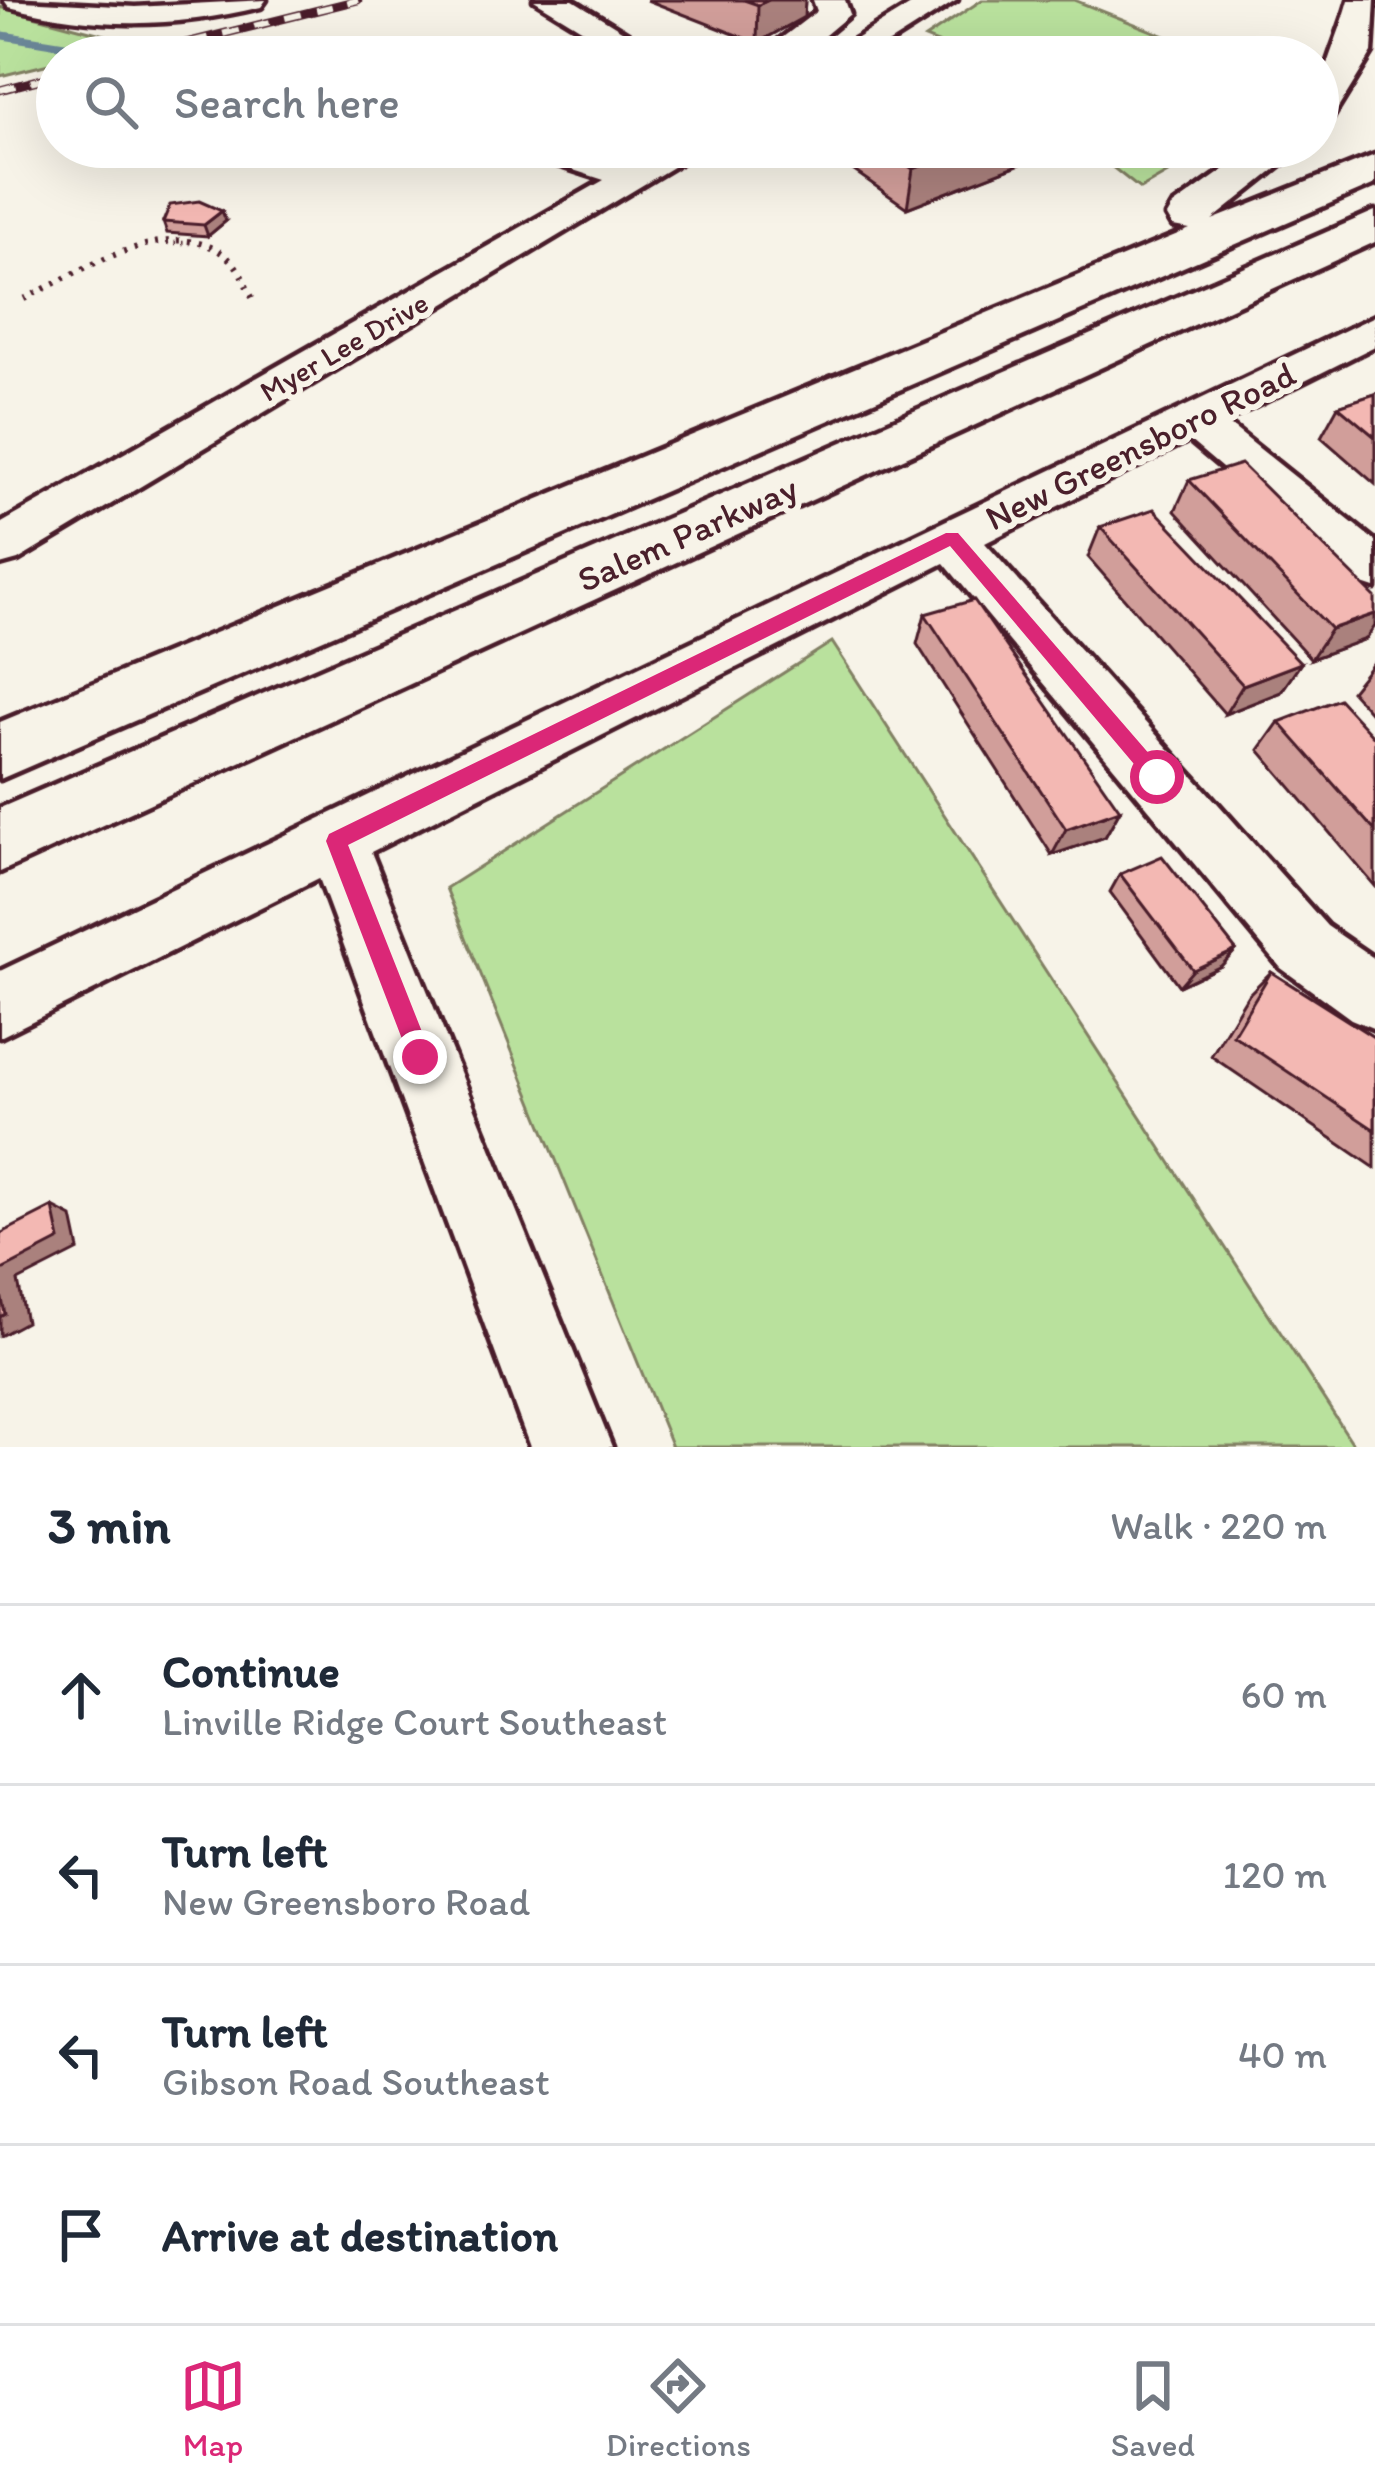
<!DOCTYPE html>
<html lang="en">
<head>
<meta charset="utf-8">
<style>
	body { margin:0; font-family:Itim,sans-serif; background:#f6f6f7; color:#1f2937 }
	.stop { position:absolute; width:36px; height:36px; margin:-27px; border:9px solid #db2777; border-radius:50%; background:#fff }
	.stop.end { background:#db2777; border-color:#fff; box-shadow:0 3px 12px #0008 }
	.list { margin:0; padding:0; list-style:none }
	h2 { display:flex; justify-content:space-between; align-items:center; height:156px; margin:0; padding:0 48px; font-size:51px }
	h2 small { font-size:39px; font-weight:400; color:#747a83 }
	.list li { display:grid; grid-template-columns:78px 1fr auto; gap:36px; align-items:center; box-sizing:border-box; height:180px; padding:0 48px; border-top:3px solid #e0e1e3 }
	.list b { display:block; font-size:45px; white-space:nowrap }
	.list p { margin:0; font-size:39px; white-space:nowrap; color:#747a83 }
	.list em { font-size:39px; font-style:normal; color:#747a83 }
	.icon { flex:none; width:66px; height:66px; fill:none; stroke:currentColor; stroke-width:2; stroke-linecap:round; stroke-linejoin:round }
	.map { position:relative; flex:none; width:1375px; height:1447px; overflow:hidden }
	.search { position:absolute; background:#fff; box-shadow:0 12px 48px #0002; left:36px; right:36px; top:36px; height:132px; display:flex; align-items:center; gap:30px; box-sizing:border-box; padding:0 42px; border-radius:66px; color:#747a83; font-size:45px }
	.sheet { height:876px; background:#fff }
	nav { display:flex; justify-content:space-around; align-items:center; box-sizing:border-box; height:168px; border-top:3px solid #e0e1e3; background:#fff; font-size:33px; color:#747a83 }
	nav a { display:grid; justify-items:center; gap:6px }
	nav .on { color:#db2777 }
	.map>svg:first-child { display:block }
	.green { fill:#b9e19d; stroke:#828064; stroke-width:3 }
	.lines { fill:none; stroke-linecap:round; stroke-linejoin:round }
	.stream { stroke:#6a8697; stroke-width:8 }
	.minor-casing { stroke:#4a1f2b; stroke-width:9 }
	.highway-casing { stroke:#4a1f2b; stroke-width:9 }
	.path-far1 { stroke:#4a1f2b; stroke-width:4.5; stroke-dasharray:1.5 6; stroke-linecap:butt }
	.path { stroke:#4a1f2b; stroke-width:6; stroke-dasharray:3 8; stroke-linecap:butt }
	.minor { fill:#f7f3e8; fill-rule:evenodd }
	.highway { fill:#f7f3e8; fill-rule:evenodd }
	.rail-casing { stroke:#4a1f2b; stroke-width:9 }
	.rail { stroke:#f7f3e8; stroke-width:6; stroke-dasharray:16; stroke-linecap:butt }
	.wall { fill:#d19e9a; stroke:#4a1f2b; stroke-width:3 }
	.shaded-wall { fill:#aa817d; stroke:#4a1f2b; stroke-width:3 }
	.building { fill:#f3b8b3; stroke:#4a1f2b; stroke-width:3 }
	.route { fill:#db2777 }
	.labels { text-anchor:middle; stroke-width:12; stroke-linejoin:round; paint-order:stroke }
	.far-street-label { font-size:30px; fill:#4a1f2b; stroke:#f7f3e8 }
	.street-label { font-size:36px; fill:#4a1f2b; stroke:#f7f3e8 }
</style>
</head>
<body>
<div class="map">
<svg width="1375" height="1447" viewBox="0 0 1375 1447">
	<rect width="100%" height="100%" fill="#f7f3e8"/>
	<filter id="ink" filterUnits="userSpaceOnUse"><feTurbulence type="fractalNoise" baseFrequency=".00833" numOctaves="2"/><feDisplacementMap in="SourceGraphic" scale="24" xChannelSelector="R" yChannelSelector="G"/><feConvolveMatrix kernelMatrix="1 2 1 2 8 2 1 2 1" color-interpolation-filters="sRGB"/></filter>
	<g filter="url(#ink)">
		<!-- green -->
		<g class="green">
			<polygon points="982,0 1074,0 1218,57 972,57 925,38"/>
			<polygon points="0,7 135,43 57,57 57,62 0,76"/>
			<polygon points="1087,147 1213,147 1140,189"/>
			<polygon points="832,642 1355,1447 672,1447 446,888"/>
		</g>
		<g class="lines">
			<!-- stream -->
			<polyline class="stream" points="0,35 135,57"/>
			<!-- minor casing -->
			<g class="minor-casing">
				<g id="minor">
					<path d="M4 0 135 7 266 0 261 7C174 28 96 29 9 7Z"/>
					<polygon points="534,0 573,0 628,34 612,44 601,41"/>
					<polygon points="813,0 845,0 850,14 799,57 768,57 770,47 817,11"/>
					<polygon points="919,0 957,0 867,57 826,57"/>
					<polygon points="522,147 577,147 631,164 662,147 706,147 18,560 0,565 0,524 604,180 527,155"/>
					<polygon points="1375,316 1375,346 1225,421 1375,541 1375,588 1357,582 1189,440 985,543 1327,926 1375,959 1375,1029 1351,1019 1281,968 944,563 371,852 612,1447 530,1447 319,878 0,1037 0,971"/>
				</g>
			</g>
			<!-- highway casing -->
			<g class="highway-casing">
				<g id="highway">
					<path d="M1349 0H1375L1372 53 1332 118 1318 121C1318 72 1336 47 1349 0Z"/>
					<polygon points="1256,147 1304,147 1212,220 1375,155 1375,184 0,779 0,722 1190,229 1173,226 1167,216 1173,206"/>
					<polygon points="1375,211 1375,242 0,872 0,808"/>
				</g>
			</g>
			<!-- path-far1 -->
			<polyline class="path-far1" points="167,243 190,243"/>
			<!-- path -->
			<path class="path" d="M24 299C78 273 182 204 235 265 242 274 247 289 253 299"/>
			<!-- minor -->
			<use href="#minor" class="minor"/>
			<!-- highway -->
			<use href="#highway" class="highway"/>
			<!-- rail casing -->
			<g class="rail-casing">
				<g id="rail">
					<polyline points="130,57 358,0"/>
					<polyline points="0,90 57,75"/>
				</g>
			</g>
			<!-- rail -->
			<use href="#rail" class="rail"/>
		</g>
		<!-- wall -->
		<g class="wall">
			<polygon points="647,0 805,0 804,17 757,43"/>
			<polygon points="827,147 1048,147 1046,154 907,208 827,152"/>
			<polygon points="226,221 208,236 167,233 163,222"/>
			<polygon points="1375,394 1375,484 1321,437 1338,406"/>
			<polygon points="1189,480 1366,639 1311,659 1175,511"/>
			<polygon points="1100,527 1301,663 1281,692 1225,714 1088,557"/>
			<polygon points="925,614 1120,810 1105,837 1052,855 917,644"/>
			<polygon points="1375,661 1375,718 1351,691"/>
			<polygon points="1279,722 1375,738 1375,886 1259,750"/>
			<polygon points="1120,874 1236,950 1221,966 1179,986 1110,892"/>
			<polygon points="1271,972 1375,1038 1375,1168 1211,1056 1248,995"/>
		</g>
		<!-- shaded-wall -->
		<g class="shaded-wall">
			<polygon points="769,0 805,0 804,17 757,43 758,5"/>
			<polygon points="971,147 1048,147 1046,154 907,208 913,169"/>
			<polygon points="222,211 226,221 208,236 204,225"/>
			<polygon points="1375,614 1375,626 1366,639 1311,659 1331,629"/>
			<polygon points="1301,663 1281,692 1225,714 1243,685"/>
			<polygon points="1120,810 1105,837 1052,855 1066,829"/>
			<polygon points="1236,950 1221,966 1179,986 1193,970"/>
			<polygon points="53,1207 72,1217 79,1250 18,1281 26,1322 0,1336 0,1271"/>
		</g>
		<!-- building -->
		<g class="building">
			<polygon points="744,0 769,0 758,5"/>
			<polygon points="528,49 547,57 510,57"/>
			<polygon points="881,147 971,147 913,169"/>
			<polygon points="199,201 222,211 204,225 163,222 170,205"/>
			<polygon points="1375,394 1375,437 1338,406"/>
			<polygon points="1241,464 1375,597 1375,614 1331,629 1189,480"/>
			<polygon points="1154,509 1301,663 1243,685 1100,527"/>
			<polygon points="974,600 1120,810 1066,829 925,614"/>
			<polygon points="1339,699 1375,738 1375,831 1279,722"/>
			<polygon points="1162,856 1236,950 1193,970 1120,874"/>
			<polygon points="1271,972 1375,1038 1375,1130 1233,1035"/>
			<polygon points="53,1207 60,1240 0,1271 0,1234"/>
			<polygon points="0,1289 5,1314 0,1317"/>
		</g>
	</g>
	<!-- route -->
	<polygon class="route" points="946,533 958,533 1164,771 1164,783 1150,783 950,546 348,845 432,1057 428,1065 412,1065 326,841 329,834"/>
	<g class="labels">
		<!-- far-street labels -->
		<g class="far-street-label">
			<text transform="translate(344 347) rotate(-30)" y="10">Myer Lee Drive</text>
		</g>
		<!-- street labels -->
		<g class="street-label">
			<text transform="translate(1140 445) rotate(-26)" y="13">New Greensboro Road</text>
			<text transform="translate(687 533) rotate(-24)" y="13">Salem Parkway</text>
		</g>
	</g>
</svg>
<div class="stop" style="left:1157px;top:777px"></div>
<div class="stop end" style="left:420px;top:1057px"></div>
<div class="search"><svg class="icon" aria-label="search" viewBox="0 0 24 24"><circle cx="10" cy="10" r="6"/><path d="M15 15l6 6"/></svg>Search here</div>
</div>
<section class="sheet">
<h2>3 min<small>Walk · 220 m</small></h2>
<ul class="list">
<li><svg class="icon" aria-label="ahead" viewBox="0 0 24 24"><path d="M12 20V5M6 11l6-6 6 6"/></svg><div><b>Continue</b><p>Linville Ridge Court Southeast</p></div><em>60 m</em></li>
<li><svg class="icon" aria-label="left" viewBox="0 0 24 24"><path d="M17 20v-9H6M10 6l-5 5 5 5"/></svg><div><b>Turn left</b><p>New Greensboro Road</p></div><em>120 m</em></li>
<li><svg class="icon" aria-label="left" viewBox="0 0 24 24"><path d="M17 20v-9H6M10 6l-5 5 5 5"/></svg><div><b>Turn left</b><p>Gibson Road Southeast</p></div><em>40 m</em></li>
<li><svg class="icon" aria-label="arrive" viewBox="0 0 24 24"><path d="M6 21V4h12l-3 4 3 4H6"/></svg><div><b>Arrive at destination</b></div></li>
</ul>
</section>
<nav>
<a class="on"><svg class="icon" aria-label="map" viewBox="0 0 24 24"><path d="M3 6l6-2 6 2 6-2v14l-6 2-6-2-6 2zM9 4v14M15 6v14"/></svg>Map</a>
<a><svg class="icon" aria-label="directions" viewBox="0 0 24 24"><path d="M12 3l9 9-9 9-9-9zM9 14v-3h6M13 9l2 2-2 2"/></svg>Directions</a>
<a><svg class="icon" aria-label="saved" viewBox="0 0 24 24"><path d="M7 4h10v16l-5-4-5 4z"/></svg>Saved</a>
</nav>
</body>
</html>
